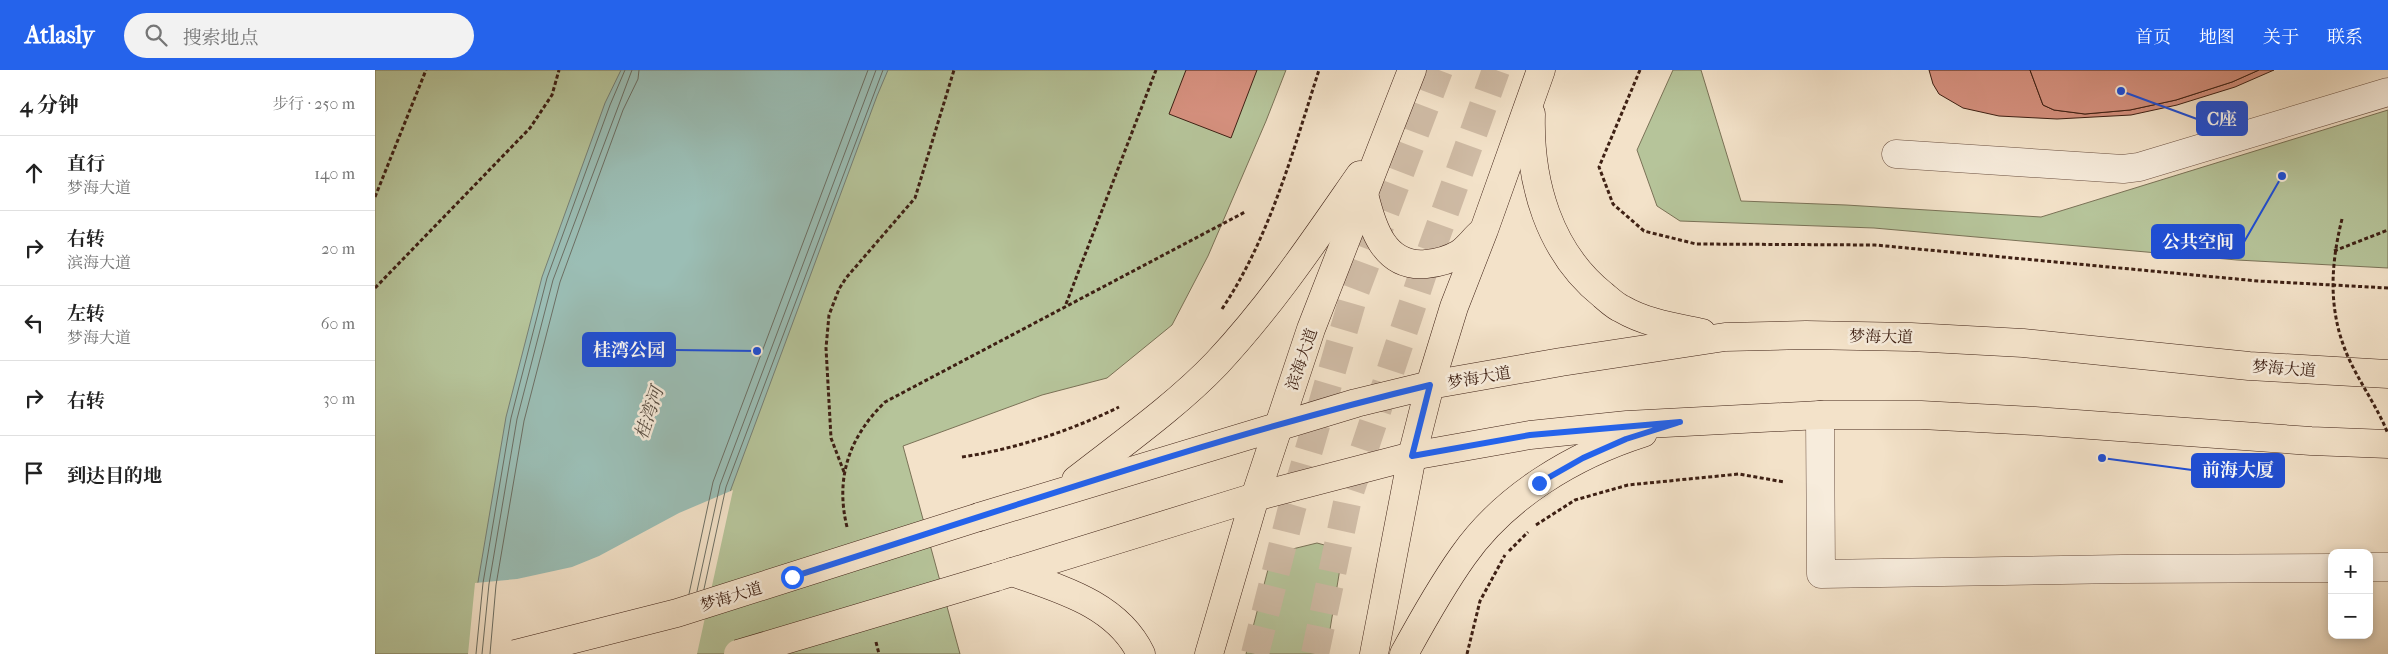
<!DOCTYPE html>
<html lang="zh">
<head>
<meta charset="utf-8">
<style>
	body { margin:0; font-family:"IM FELL French Canon","Noto Serif SC",serif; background:#f2f2f2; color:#222 }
	.controls { position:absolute; right:15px; bottom:15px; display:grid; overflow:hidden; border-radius:10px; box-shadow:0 2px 8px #0003 }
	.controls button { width:45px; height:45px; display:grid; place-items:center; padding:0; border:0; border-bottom:1px solid #e0e0e0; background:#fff; color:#222; font:25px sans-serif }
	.stop { position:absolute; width:15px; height:15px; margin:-11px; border:4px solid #2563eb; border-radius:50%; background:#fff }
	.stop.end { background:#2563eb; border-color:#fff; box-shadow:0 1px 5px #0008 }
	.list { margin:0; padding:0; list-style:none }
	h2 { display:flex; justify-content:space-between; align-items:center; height:65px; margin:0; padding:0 20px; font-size:21px }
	h2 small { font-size:16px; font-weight:400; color:#767676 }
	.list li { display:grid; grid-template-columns:32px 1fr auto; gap:15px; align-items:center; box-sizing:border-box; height:75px; padding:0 20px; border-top:1px solid #e0e0e0 }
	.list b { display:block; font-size:19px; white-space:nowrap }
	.list p { margin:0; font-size:16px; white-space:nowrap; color:#767676 }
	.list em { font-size:16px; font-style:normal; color:#767676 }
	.icon { flex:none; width:28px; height:28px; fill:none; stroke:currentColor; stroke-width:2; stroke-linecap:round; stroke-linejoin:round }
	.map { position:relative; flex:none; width:2013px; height:584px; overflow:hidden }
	header { display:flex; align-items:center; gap:30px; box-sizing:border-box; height:70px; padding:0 25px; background:#2563eb; color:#fff }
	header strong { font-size:24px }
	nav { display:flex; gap:28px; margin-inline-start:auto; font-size:18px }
	.search { width:350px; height:45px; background:#f2f2f2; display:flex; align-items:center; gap:12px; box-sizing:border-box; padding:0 18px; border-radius:28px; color:#767676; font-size:19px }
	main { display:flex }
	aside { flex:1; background:#fff }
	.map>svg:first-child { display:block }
	.green { fill:#b6c49a; stroke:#7a7257 }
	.water { fill:#9bbeb5; stroke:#767f75 }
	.pier { fill:#f3e2c9 }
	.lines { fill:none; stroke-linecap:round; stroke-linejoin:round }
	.shore { stroke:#6c6f64; stroke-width:1 }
	.building { fill:#d5907e; stroke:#3e2014 }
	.highway-tunnel { stroke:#cfbba5; stroke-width:28; stroke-dasharray:28 14; stroke-linecap:butt }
	.minor-casing { stroke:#6b5041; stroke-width:29 }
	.major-casing { stroke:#3e2014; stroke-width:29 }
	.path { stroke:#3e2014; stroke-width:3; stroke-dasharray:4 2.5; stroke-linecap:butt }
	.minor { stroke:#f7ecdc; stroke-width:28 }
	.major { stroke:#f3e2c9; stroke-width:28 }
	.major-bridge-casing { stroke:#3e2014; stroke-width:29; stroke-linecap:butt }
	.path-bridge { stroke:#3e2014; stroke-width:3; stroke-dasharray:4 2.5; stroke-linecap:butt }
	.major-bridge { stroke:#f3e2c9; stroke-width:28 }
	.route { stroke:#2563eb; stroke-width:6 }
	.labels { text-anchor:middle; stroke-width:5; stroke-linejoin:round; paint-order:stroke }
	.street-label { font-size:16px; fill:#3e2014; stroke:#f7ecdc }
	.water-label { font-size:18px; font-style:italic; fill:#5a4f44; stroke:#f7ecdc }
	.leader { fill:none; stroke:#1d4ed8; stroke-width:2 }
	.callout-dot { fill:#1d4ed8; stroke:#f7ecdc; stroke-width:2 }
	.callout { fill:#1d4ed8; stroke:#1d4ed8; stroke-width:2 }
	.callout-label { font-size:18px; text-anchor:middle; font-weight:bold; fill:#fff }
</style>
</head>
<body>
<header>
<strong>Atlasly</strong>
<div class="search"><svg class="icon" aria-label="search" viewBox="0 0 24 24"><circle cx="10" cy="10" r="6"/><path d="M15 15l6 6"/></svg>搜索地点</div>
<nav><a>首页</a><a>地图</a><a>关于</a><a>联系</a></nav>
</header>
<main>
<aside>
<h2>4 分钟<small>步行 · 250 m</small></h2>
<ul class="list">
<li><svg class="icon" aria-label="ahead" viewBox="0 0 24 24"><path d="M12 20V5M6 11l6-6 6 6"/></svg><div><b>直行</b><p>梦海大道</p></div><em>140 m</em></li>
<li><svg class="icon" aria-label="right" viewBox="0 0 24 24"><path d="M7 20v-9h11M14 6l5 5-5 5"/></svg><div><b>右转</b><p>滨海大道</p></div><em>20 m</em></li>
<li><svg class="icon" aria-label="left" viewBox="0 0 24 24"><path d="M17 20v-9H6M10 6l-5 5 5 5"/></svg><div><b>左转</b><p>梦海大道</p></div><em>60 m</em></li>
<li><svg class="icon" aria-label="right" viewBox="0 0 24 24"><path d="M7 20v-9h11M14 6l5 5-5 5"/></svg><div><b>右转</b></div><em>30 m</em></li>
<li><svg class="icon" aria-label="arrive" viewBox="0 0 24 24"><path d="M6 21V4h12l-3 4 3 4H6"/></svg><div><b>到达目的地</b></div></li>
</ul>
</aside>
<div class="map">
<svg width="2013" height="584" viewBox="0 0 2013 584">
	<rect width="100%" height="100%" fill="#f3e2c9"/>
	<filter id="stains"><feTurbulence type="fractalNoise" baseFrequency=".004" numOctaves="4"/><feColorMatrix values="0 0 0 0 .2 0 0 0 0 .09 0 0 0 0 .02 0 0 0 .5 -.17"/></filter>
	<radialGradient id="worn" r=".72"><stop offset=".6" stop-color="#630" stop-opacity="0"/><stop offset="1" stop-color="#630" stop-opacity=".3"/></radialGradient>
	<!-- green -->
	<g class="green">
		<polygon points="0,0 911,0 891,51 833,186 797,255 732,308 667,325 528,376 585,584 0,584"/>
		<polygon points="1298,0 1326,0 1366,131 1471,135 1666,147 2013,40 2013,198 1862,190 1499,158 1305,151 1282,136 1262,80"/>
		<polygon points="942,473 968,480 951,584 871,584 897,484"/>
	</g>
	<!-- water -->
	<polygon class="water" points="246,0 513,0 502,26 356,419 320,584 96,584 103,512 131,347 167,207 230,33"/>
	<!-- pier -->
	<polygon class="pier" points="358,420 322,584 93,584 100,513 142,509 197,497 224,486 304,443"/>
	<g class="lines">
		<!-- shore -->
		<g class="shore">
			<polyline points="329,519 351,417 508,0"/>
			<polyline points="322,521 345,415 501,0"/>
			<polyline points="314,524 338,412 493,0"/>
			<polyline points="101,584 108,513 136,348 172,208 235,35 250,0"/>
			<polyline points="107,584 114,514 142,349 178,210 257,0"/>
			<polyline points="115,584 121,515 149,351 185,212 248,40 263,9 264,0"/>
		</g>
	</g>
	<!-- building -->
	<g class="building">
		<polygon points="811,0 882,0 856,68 794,44"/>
		<polygon points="1554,0 1655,0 1668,35 1679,40 1710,44 1755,40 1801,30 1857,12 1884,0 1899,0 1860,17 1802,35 1756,45 1682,49 1624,46 1588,38 1564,24 1558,14"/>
		<polygon points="1655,0 1884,0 1857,12 1801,30 1755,40 1710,44 1679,40 1668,35"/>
	</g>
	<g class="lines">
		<!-- highway-tunnel -->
		<g class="highway-tunnel">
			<polyline points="880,584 917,438 979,225 1064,0"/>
			<polyline points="940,584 973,428 1048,203 1121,0"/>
		</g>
		<!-- minor casing -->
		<g class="minor-casing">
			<g id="minor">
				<polyline points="1521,84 1748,99 1764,97 2013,22"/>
				<polyline points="1445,345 1446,504 1747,499 1957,498"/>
				<polyline points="1994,497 2013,497"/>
			</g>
		</g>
		<!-- major casing -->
		<g class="major-casing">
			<g id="major">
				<path d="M1156 44C1154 112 1174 182 1228 225 1234 230 1240 236 1247 239 1271 253 1299 257 1327 263"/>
				<path d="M989 124C997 157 1009 198 1051 194 1062 193 1074 190 1084 184 1092 179 1099 169 1106 163"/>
				<path d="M701 410C747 374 802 335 842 293 897 234 939 171 985 105"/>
				<polyline points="604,447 981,333 1055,315 1186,292 1350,267 1431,265 1536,267 1648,273 1874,296 2013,304"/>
				<path d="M637 502C685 519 742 534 766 584"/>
				<polyline points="621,507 880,427 1037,386 1155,365 1252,355 1445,345 1546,345 1660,351 1936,371 2013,374"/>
				<polyline points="834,584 880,427 936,259 1037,0"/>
				<polyline points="999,584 1037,386 1055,315 1079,237 1109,160 1166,0"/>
				<path d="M1029 584C1047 551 1066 517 1088 486 1130 426 1199 385 1268 363"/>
			</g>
		</g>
		<!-- path -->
		<g class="path">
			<polyline points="1265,0 1224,97 1238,134 1269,161 1321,174 1500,175 1883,211 2013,218"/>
			<polyline points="0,127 51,0"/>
			<polyline points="1959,181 2013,160"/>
			<polyline points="0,218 155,58 177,25 184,0"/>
			<polyline points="691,234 781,0"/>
			<path d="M847 239C895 167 918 81 944 0"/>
			<path d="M587 387C640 379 695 361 744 337"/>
			<polyline points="469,402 456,368 451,278 454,245 464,219 471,208 540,128 579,0"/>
			<polyline points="1161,455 1200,430 1253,415 1364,404 1409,412"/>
			<path d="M472 457C460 408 474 367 510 332L870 142"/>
			<polyline points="1134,481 1153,462"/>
			<polyline points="501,572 504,584"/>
			<polyline points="1092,584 1105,531 1130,485"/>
		</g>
		<!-- minor -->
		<use href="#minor" class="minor"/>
		<!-- major -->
		<use href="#major" class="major"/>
		<!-- major-bridge casing -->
		<g class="major-bridge-casing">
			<g id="major-bridge">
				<polyline points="140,584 302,543 604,447"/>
				<polyline points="363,584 621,507"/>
			</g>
		</g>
		<!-- path-bridge -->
		<path class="path-bridge" d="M1967 149C1955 197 1953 243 1974 289 1986 315 2003 338 2013 364"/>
		<!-- major-bridge -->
		<use href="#major-bridge" class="major-bridge"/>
	</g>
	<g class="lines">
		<!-- route -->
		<path class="route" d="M417 507C628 440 839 367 1055 315L1037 386 1155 365 1305 352 1251 369 1208 388 1164 413"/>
	</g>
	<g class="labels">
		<!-- street labels -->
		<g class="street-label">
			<text transform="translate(1506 266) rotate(1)" y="6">梦海大道</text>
			<text transform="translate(926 289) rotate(-71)" y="6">滨海大道</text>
			<text transform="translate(1909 298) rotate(4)" y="6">梦海大道</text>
			<text transform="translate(1104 307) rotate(-10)" y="6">梦海大道</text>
			<text transform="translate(356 526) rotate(-17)" y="6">梦海大道</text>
		</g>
		<!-- water labels -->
		<g class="water-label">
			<text transform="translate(274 343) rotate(-71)" y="6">桂湾河</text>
		</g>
	</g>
	<!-- callouts -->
	<path class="leader" d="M1746 21L1822 49M1907 106L1869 172M382 281L300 280M1727 388L1817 400"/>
	<g class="callout-dot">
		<circle cx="1746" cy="21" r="5"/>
		<circle cx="1907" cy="106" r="5"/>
		<circle cx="382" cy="281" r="5"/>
		<circle cx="1727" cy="388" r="5"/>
	</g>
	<g class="callout">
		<rect x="1822" y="32" width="50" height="33" rx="5"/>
		<rect x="1777" y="155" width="92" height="33" rx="5"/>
		<rect x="208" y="263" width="92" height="33" rx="5"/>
		<rect x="1817" y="384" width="92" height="33" rx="5"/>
	</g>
	<g class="callout-label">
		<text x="1847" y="55">C座</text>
		<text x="1823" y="178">公共空间</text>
		<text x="254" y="286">桂湾公园</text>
		<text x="1863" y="406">前海大厦</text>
	</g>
	<rect width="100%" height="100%" filter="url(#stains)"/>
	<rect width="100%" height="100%" fill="url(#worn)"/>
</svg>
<div class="controls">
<button>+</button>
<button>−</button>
</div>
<div class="stop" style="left:417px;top:507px"></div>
<div class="stop end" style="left:1164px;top:413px"></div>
</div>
</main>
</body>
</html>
